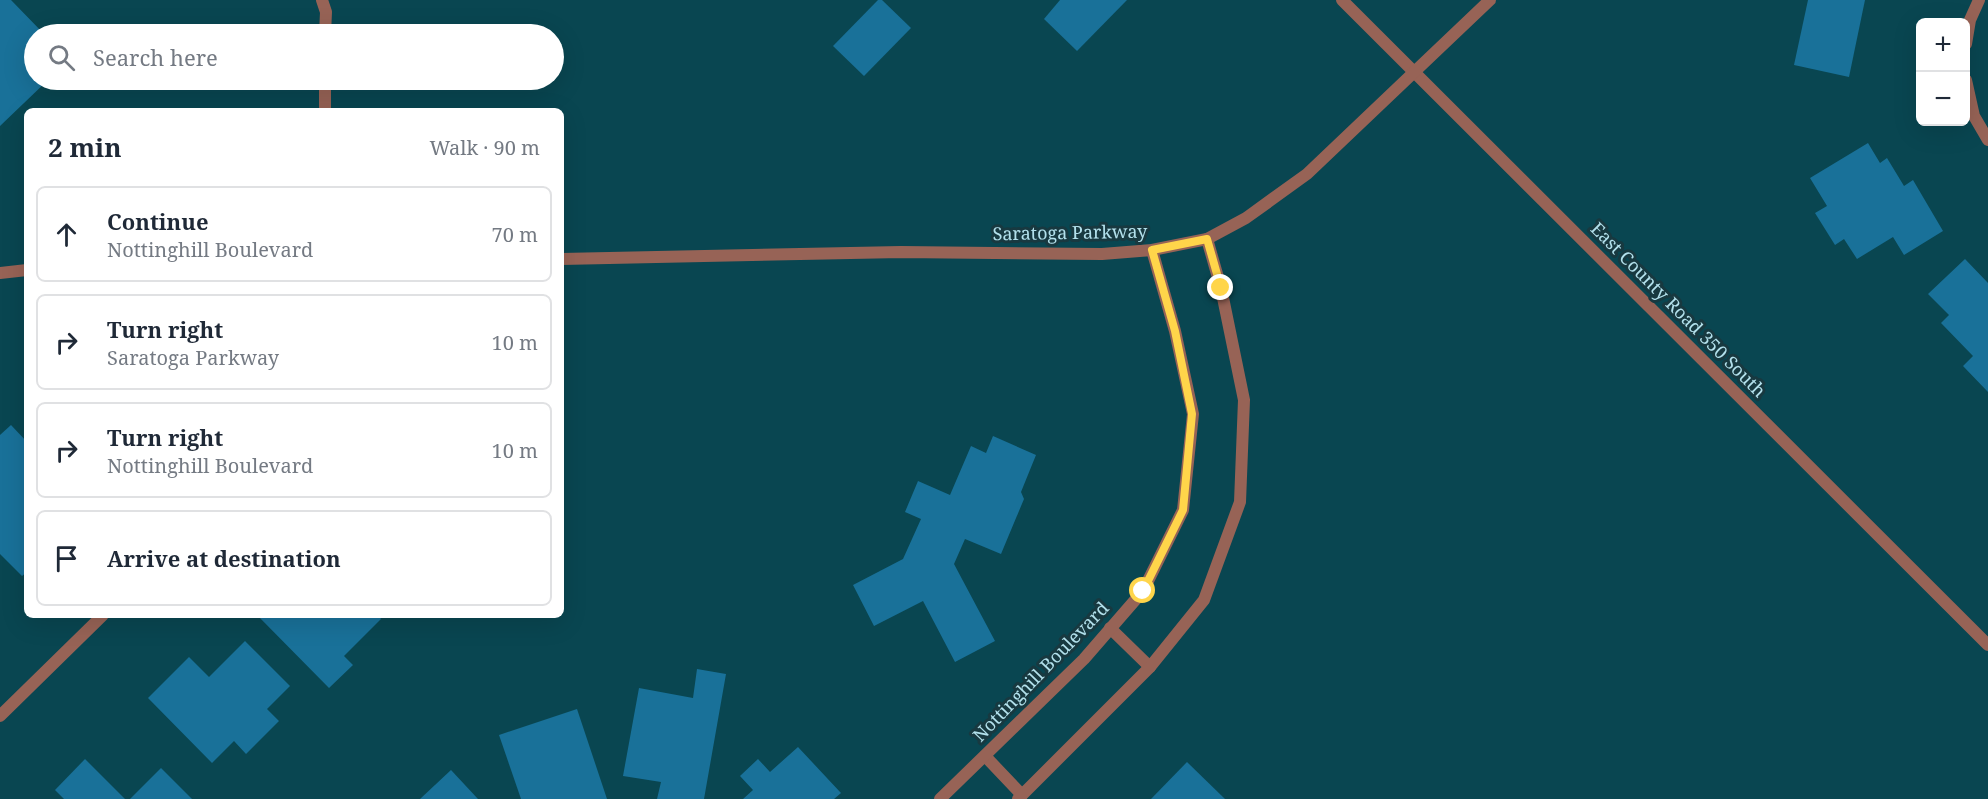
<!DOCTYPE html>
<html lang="en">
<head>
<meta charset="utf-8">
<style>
	body { margin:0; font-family:"Noto Serif",serif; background:#f6f6f7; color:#1f2937 }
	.controls { position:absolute; right:18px; top:18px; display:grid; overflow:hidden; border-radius:9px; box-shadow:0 6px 24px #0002 }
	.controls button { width:54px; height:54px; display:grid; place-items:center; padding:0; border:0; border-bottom:2px solid #e0e1e3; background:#fff; color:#1f2937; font:30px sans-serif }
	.stop { position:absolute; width:18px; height:18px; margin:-14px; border:4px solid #ffd54a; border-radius:50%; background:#fff }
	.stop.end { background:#ffd54a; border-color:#fff; box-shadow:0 2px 6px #0008 }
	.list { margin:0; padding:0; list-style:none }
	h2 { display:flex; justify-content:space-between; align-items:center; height:78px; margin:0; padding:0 24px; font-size:26px }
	h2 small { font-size:20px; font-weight:400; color:#747a83 }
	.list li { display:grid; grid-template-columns:39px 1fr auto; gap:18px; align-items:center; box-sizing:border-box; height:96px; margin:0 12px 12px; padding:0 12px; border:2px solid #e0e1e3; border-radius:9px }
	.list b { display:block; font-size:22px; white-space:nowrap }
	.list p { margin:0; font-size:20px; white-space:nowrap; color:#747a83 }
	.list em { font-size:20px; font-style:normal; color:#747a83 }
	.icon { flex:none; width:33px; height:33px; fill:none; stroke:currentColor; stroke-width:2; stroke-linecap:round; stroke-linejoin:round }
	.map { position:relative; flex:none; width:1988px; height:799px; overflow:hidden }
	.search { position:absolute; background:#fff; box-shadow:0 6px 24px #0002; left:24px; top:24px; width:540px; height:66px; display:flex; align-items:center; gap:15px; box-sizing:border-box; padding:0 21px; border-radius:33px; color:#747a83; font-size:22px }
	.panel { position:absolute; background:#fff; box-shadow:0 6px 24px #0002; left:24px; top:108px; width:540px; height:510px; border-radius:9px }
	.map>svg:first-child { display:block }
	.building { fill:#197199 }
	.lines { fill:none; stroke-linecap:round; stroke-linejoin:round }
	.service { stroke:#976356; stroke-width:12 }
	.minor { stroke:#976356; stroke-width:12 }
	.tertiary { stroke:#976356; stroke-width:12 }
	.route { stroke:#ffd54a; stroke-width:8 }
	.labels { text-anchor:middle; stroke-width:6; stroke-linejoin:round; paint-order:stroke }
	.street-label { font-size:18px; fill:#b3e1ec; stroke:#183940 }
</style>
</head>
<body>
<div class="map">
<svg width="1988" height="799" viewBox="0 0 1988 799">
	<rect width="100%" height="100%" fill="#094651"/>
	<!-- building -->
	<g class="building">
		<polygon points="0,0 11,0 44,34 34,34 34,80 48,80 0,126"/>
		<polygon points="878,0 882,0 911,28 864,76 833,46"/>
		<polygon points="1060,0 1127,0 1077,51 1044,19"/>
		<polygon points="1808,0 1865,0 1849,77 1794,65"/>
		<polygon points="1868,143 1880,163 1887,158 1904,186 1913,180 1943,231 1904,255 1893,237 1857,259 1844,239 1835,245 1815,213 1827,206 1810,178"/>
		<polygon points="1965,259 1988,283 1988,392 1963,366 1973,356 1941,323 1949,315 1928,294"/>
		<polygon points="11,425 27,442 27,572 22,576 0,554 0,435"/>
		<polygon points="993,436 1036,455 1021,492 1024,499 1001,554 965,539 954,564 995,641 955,662 923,601 874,626 853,585 903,559 921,519 905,512 918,481 950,495 971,446 986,453"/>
		<polygon points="257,615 378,615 381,619 344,656 353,665 329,688"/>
		<polygon points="245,641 290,686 267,709 279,721 246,754 234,741 212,763 148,698 189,657 209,677"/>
		<polygon points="697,669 726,674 704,799 657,799 661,782 623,776 639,688 693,698"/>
		<polygon points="577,709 607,799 521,799 499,735"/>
		<polygon points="798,747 841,793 834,799 743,799 753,790 740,776 758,759 770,772"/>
		<polygon points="85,759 125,799 64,799 55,790"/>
		<polygon points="1187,762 1225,799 1151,799"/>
		<polygon points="161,768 192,799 130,799"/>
		<polygon points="451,770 478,799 420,799"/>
	</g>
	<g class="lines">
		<!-- service -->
		<g class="service">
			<polyline points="1110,628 1150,667"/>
			<polyline points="985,756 1022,795"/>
		</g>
		<!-- minor -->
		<g class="minor">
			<polyline points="322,0 326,12 325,34"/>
			<polyline points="1966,44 1970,20 1979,0"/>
			<polyline points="1966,80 1974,116 1988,140"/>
			<polyline points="325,111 325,80"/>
			<polyline points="0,716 103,615"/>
			<polyline points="940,799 1084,659 1143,591 1183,510 1193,414 1175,331 1152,250"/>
			<polyline points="1018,799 1150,667 1204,600 1240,502 1244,400 1221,288 1207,239"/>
		</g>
		<!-- tertiary -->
		<g class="tertiary">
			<polyline points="1342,0 1988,645"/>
			<polyline points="561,259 901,252 1102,254 1152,250 1207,239 1246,218 1307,174 1490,0"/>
			<polyline points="0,273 27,270"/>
		</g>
	</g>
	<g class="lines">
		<!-- route -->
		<polyline class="route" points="1143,591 1183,510 1192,414 1175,331 1152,250 1207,239 1221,288"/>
	</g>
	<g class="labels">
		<!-- street labels -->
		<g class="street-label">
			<text transform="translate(1070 233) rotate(-1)" y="6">Saratoga Parkway</text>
			<text transform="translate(1678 310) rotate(45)" y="6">East County Road 350 South</text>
			<text transform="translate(1041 672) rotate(-46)" y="6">Nottinghill Boulevard</text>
		</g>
	</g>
</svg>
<div class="controls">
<button>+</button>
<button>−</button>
</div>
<div class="stop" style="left:1143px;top:591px"></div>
<div class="stop end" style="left:1221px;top:288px"></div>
<div class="search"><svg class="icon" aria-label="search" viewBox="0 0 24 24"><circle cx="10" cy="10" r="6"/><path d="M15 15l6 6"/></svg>Search here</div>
<section class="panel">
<h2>2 min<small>Walk · 90 m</small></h2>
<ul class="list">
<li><svg class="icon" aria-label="ahead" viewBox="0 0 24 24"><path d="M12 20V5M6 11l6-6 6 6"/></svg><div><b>Continue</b><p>Nottinghill Boulevard</p></div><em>70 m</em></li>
<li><svg class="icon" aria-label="right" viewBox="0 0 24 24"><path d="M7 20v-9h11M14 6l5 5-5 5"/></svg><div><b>Turn right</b><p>Saratoga Parkway</p></div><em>10 m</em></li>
<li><svg class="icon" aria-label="right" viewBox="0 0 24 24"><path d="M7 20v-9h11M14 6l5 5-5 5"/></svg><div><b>Turn right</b><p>Nottinghill Boulevard</p></div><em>10 m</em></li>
<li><svg class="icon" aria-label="arrive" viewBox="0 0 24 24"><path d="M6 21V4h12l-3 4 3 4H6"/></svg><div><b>Arrive at destination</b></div></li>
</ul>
</section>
</div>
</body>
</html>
